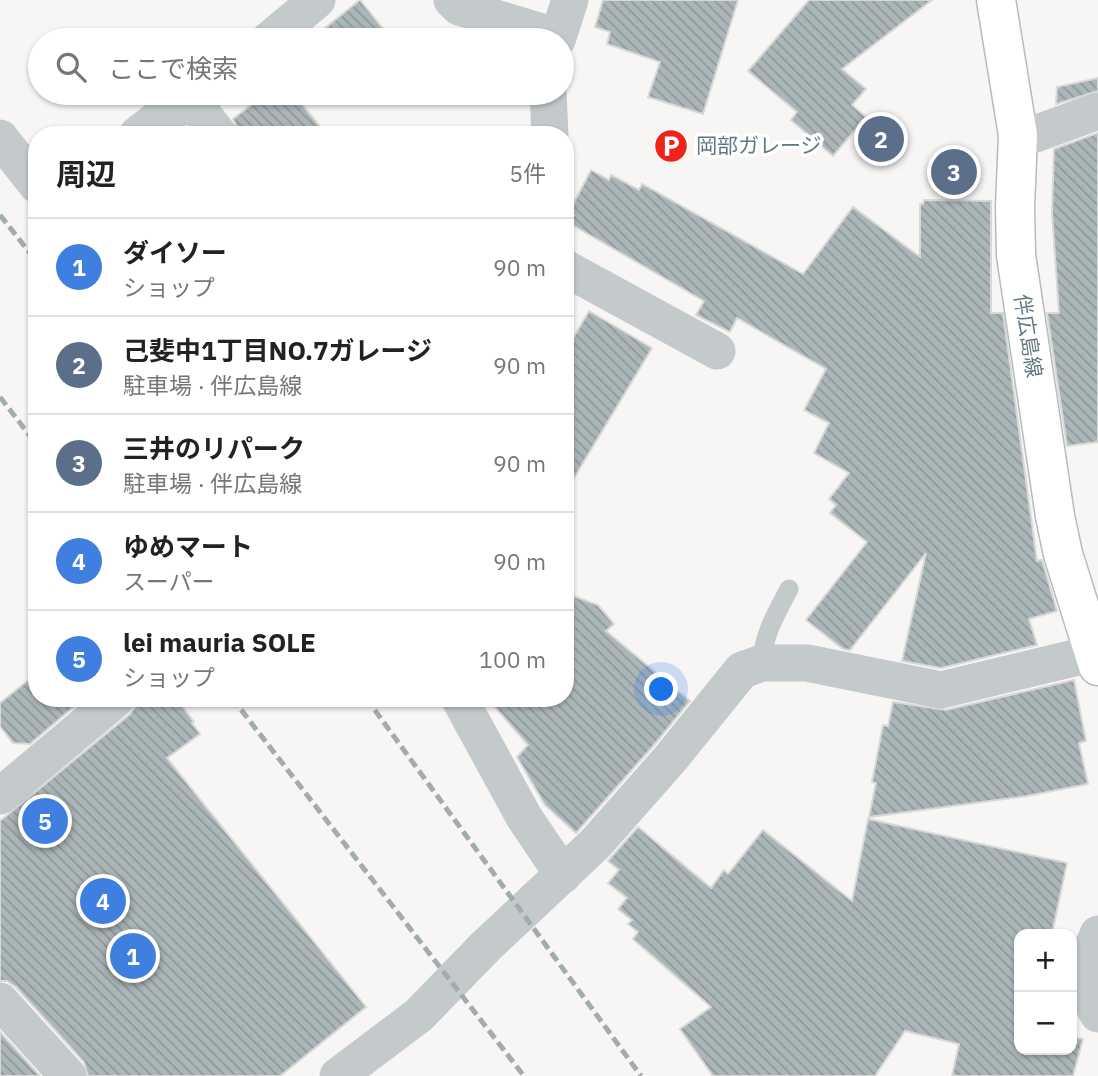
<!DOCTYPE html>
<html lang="ja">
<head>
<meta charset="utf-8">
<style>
	body { margin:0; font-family:"IBM Plex Sans","Noto Sans JP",sans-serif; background:#f2f2f2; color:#222 }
	.controls { position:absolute; right:21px; bottom:21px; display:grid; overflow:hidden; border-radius:14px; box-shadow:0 2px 5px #0004 }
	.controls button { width:63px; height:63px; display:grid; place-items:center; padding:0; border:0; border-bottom:2px solid #e0e0e0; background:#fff; color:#222; font:35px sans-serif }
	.you { position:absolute; left:662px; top:690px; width:24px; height:24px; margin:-18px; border:5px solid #fff; border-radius:50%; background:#1a73e8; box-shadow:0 0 0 10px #1a73e833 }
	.badge { display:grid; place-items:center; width:46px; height:46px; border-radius:50%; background:#ee231c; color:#fff; font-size:23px; font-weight:700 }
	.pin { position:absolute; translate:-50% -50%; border:4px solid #fff; box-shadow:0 2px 7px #0006 }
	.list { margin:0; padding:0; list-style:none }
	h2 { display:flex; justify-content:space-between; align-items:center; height:91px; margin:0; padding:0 28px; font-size:30px }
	h2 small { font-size:23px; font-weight:400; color:#767676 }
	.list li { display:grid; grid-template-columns:46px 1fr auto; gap:21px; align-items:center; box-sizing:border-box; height:98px; padding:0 28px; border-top:2px solid #e0e0e0 }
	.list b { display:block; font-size:26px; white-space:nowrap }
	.list p { margin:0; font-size:23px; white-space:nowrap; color:#767676 }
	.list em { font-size:23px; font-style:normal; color:#767676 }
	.icon { flex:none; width:38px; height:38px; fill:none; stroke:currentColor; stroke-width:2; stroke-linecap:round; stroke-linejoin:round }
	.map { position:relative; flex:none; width:1098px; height:1076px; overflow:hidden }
	.search { position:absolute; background:#fff; box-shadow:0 2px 5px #0004; left:28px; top:28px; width:546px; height:77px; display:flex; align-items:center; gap:18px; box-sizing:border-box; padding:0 24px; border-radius:38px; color:#767676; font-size:26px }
	.panel { position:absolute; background:#fff; box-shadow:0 2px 5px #0004; left:28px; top:126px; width:546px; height:581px; border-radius:28px }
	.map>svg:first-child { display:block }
	.building { fill:url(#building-back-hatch); stroke:#d9d8d6; stroke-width:2 }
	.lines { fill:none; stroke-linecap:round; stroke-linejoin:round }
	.secondary-casing { stroke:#b4bcbf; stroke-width:41 }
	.lane { stroke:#c4cacc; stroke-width:19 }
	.street { stroke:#c4cacc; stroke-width:37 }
	.secondary { stroke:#fff; stroke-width:38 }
	.rail { stroke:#a2acaf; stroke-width:5; stroke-dasharray:10 5; stroke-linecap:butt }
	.labels { text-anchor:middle; stroke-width:7; stroke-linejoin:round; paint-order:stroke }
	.poi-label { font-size:21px; fill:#607981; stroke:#fff; text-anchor:start }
	.street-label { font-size:21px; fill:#607981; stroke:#fff }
</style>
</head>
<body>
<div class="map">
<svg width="1098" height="1076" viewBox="0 0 1098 1076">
	<defs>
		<pattern id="building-back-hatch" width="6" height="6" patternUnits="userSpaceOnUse" patternTransform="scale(1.75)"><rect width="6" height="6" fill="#abb6b9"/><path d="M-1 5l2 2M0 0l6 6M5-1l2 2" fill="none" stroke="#8f999c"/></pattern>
	</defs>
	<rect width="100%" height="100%" fill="#f7f6f4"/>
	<!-- building -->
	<g class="building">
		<polygon points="360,0 392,40 310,40"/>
		<polygon points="603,0 738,0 703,114 648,97 660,62 607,44 610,32 595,27"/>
		<polygon points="809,0 932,0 842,69 866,89 852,105 866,117 833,156 791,120 797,112 748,71"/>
		<polygon points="1098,78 1098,91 1056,104 1057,87"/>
		<polygon points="266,93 293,93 327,135 240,135 233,119"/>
		<polygon points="1098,133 1098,442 1067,446 1047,313 1059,313 1052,213 1054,149"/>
		<polygon points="591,170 609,180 611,175 639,190 642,184 803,274 853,207 920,257 920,204 923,204 924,200 991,201 991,313 1003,313 1037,561 1042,560 1057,611 1029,619 1037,645 941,668 902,661 926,553 850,650 843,649 806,620 867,542 830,513 836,505 829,499 849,473 814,453 829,423 804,410 826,369 737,318 730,332 696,315 704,301 569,223 574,215 569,212"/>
		<polygon points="589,311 652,348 565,493 565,352"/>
		<polygon points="565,593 598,605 614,624 606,631 690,701 654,745 576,833 545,805 517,757 528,745 487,698 565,698"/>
		<polygon points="37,673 37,698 84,698 30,744 13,743 0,726 0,703"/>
		<polygon points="1074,680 1086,741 1079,743 1088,784 1027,796 869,817 876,783 872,782 883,725 888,726 893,702 946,710"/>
		<polygon points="137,698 176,698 194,722 192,723 200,734 167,758 366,1007 280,1076 88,1076 84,1062 16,987 7,981 0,981 0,821 129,715 135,707"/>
		<polygon points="868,819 1067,863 1052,934 1019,934 1019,1050 1072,1050 1072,1037 1083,1039 1073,1076 952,1076 959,1044 905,1031 875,1076 713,1076 680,1029 711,1007 633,939 638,932 628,924 632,920 618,909 627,898 608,883 619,870 608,861 638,827 711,888 724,870 728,874 763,830 852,901"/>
		<polygon points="0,1032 40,1076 0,1076"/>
	</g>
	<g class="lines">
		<!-- secondary casing -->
		<g class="secondary-casing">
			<polyline id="secondary" points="996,0 1018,135 1015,207 1016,255 1055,516 1063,554 1098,666"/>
		</g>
		<!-- lane -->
		<path class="lane" d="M762 663C763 635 776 614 789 589"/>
		<!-- street -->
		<g class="street">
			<polyline points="452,0 459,7 558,37"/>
			<polyline points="269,40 317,0"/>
			<polyline points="557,40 570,0"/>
			<polyline points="548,93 550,135"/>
			<polyline points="194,103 219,135"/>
			<polyline points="137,135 165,113 194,103 207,93"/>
			<polyline points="1018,135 1035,134 1098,111"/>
			<polyline points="0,138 37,185"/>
			<polyline points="565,268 717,351"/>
			<polyline points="459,698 524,817 563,875"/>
			<polyline points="0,796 116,699"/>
			<path d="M1098 934C1086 960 1082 989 1098 1014"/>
			<polyline points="0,1001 68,1076"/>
			<polyline points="338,1076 419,1015 486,946 595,844 670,759 742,670 762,663 807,663 941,690 1095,653"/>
		</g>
		<!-- secondary -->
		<use href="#secondary" class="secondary"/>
		<!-- rail -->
		<g class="rail">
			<polyline points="0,215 37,262"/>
			<polyline points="0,397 37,445"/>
			<polyline points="232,698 524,1076"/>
			<polyline points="366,698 641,1076"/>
		</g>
	</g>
	<!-- icons -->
	<defs>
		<g id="parking-disc" transform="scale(1.75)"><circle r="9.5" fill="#ee231c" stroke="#fff"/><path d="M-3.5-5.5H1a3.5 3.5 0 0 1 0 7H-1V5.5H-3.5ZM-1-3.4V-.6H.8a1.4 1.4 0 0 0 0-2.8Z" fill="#fff"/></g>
	</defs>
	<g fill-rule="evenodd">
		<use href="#parking-disc" x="671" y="146"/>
	</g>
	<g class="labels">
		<!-- poi labels -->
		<g class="poi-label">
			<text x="696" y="153">岡部ガレージ</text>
		</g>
		<!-- street labels -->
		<g class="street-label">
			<text transform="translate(1028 336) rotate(81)" y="7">伴広島線</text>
		</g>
	</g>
</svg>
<div class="controls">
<button>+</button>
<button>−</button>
</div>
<div class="you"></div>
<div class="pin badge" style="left:133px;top:956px;background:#3f7fe0">1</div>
<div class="pin badge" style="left:881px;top:139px;background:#5c6f8a">2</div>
<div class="pin badge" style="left:954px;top:172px;background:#5c6f8a">3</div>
<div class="pin badge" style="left:103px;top:901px;background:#3f7fe0">4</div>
<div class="pin badge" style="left:45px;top:821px;background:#3f7fe0">5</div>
<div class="search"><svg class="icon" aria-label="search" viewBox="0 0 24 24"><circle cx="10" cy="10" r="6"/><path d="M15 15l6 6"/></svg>ここで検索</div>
<section class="panel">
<h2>周辺<small>5件</small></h2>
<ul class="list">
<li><span class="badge" style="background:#3f7fe0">1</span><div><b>ダイソー</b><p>ショップ</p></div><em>90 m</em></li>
<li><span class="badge" style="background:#5c6f8a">2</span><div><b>己斐中1丁目NO.7ガレージ</b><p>駐車場 · 伴広島線</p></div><em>90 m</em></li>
<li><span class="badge" style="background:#5c6f8a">3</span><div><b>三井のリパーク</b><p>駐車場 · 伴広島線</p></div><em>90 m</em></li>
<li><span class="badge" style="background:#3f7fe0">4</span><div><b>ゆめマート</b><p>スーパー</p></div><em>90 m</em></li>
<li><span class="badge" style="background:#3f7fe0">5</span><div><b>lei mauria SOLE</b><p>ショップ</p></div><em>100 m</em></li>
</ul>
</section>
</div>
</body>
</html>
